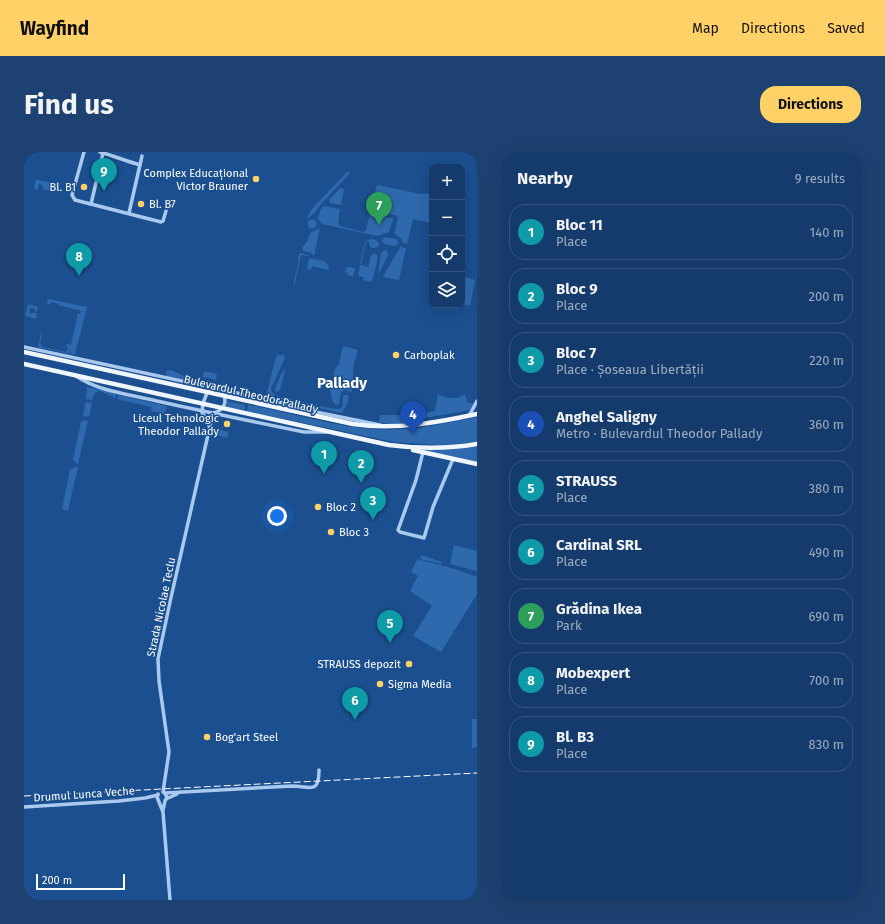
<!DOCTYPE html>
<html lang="en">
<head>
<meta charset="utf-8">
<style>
	body { margin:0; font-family:"Fira Sans",sans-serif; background:#1d4271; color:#f1f3f6 }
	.controls { position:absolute; right:12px; top:12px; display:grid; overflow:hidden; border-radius:8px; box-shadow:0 4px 16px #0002 }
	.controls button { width:36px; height:36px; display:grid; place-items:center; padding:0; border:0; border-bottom:1px solid #33557e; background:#143b6b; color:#f1f3f6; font:20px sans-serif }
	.scale { position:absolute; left:12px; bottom:10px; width:89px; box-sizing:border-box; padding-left:4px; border:2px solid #fff; border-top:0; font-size:11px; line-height:14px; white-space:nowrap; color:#fff; -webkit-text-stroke:3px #1b4f8f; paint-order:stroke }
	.you { position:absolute; left:253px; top:364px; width:14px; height:14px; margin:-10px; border:3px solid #fff; border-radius:50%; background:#1a73e8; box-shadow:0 0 0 6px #1a73e833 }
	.badge { display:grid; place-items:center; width:26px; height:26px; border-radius:50%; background:#ffd166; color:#fff; font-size:13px; font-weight:700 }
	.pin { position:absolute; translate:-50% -33px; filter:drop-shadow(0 1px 2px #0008) }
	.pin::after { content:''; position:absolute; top:21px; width:14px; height:12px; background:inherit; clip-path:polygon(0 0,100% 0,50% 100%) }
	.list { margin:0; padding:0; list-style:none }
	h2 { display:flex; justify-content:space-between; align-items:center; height:52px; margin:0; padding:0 16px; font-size:17px }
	h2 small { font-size:13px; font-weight:400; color:#9dadc1 }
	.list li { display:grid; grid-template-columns:26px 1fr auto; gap:12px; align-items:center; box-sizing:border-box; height:56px; margin:0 8px 8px; padding:0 8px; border:1px solid #33557e; border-radius:16px }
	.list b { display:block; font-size:15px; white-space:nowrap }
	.list p { margin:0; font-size:13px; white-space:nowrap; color:#9dadc1 }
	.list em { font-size:13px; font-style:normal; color:#9dadc1 }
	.icon { flex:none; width:22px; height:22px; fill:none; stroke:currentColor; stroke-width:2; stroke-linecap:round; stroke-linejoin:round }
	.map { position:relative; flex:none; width:453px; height:748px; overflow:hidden; border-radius:16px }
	header { display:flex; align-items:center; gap:24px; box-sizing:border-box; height:56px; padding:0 20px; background:#ffd166; color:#111 }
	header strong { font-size:19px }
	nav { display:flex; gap:22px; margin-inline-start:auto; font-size:14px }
	.intro { display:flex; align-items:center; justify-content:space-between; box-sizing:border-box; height:96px; padding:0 24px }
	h1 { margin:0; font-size:28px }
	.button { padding:10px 18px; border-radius:16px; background:#ffd166; color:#111; font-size:14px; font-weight:700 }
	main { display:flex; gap:24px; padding:0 24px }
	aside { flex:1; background:#143b6b; border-radius:16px; box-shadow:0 4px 16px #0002 }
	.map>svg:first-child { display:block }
	.green { fill:#2e69ad }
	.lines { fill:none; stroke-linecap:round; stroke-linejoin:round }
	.minor { stroke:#a9c9ee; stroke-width:3.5 }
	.major { stroke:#f0f6ff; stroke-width:4.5 }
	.rail { stroke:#fff; stroke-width:1; stroke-dasharray:7 3; stroke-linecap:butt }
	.poi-dot { fill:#ffd166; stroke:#1b4f8f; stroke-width:1.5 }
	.labels { text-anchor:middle; stroke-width:3; stroke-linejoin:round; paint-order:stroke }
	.poi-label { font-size:11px; fill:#fff; stroke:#1b4f8f; text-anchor:start }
	.street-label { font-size:11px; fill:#fff; stroke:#1b4f8f }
	.district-label { font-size:15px; font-weight:bold; fill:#fff; stroke:#1b4f8f }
</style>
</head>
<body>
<header>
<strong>Wayfind</strong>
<nav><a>Map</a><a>Directions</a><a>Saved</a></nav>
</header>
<div class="intro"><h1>Find us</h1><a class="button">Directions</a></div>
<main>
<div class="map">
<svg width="453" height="748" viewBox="0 0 453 748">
	<rect width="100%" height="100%" fill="#1b4f8f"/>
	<!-- green -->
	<g class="green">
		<polygon points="324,19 326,21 297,52 290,62 282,67 288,57"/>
		<polygon points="12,28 33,31 31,40 19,37 18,33 15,32 14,38 10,37"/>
		<polygon points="353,33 397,42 408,41 408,71 389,67 383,92 378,90 378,87 371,82 371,80 374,64 346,58"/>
		<polygon points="316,36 320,37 317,53 306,51 305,48"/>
		<path d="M300 54 316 57 314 71 316 74 339 80 342 78 346 61 368 66 369 67 365 80 354 84 298 72 294 67C295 62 296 57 300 54Z"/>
		<circle cx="288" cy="72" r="4.5"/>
		<polygon points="296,76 290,104 287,101 279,99 278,96 284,88 286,81"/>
		<polygon points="360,85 372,87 374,90 374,92 371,94 360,92 358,89"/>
		<polygon points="346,87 352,88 355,91 355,94 351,96 348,96 345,93 345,89 342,90 337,113 336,112 341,90"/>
		<polygon points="376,95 382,96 375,128 359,125"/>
		<polygon points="362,98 364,103 354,123 357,101 359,99"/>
		<polygon points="277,101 287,104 277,103 271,131 269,133 275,108 274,106 275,102"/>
		<polygon points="350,101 354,104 349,127 346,130 339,128 340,125 334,124 336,113 344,115 347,104"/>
		<polygon points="285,106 300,109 305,114 304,118 288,114 287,118 283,117"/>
		<polygon points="324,115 331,116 329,125 324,123 324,121 321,120 322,117"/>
		<polygon points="438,124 451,128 446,154 438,152"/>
		<polygon points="24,147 63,155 51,202 48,202 42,193 42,192 47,193 54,161 56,162 57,159 34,153 34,152 27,150 26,152 23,152"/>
		<polygon points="4,152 14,155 13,160 11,159 11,157 6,156 5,161 13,161 12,167 1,164"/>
		<polygon points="18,180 20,181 18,181 16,191 19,195 42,200 43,196 47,202 14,195 17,181"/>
		<path d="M319 194 334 198C332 205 329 213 329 221 328 228 331 234 327 240L321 238 317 240 315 252 312 253 309 250 306 239 311 217 315 212Z"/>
		<polygon points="254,203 260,203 261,206 247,236 248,240 251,243 251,245 245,243 243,240 252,205"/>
		<polygon points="260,217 261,218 256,238 253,240 251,239 251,236"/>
		<polygon points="147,218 164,226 164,228 142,224 142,219"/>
		<polygon points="180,219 193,222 192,228 179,225"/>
		<polygon points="63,235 92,241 91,247 88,244 75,239 71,241 68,248 62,247"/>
		<path d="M414 242C424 247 432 248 441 242L444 251H450L446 258 401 266V261L411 259Z"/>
		<polygon points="94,243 143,254 141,262 127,259 127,255 93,247"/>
		<path d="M320 243H324C326 248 321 258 317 261L252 246 253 244C273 248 295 256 315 257L318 255 319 245Z"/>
		<polygon points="203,249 221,253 221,257 220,258 203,255"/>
		<polygon points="63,250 68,251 65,265 59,264 61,252"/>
		<path d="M224 253C266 260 308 275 350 277 385 280 419 272 453 265V290L415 293 370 290 223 259Z"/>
		<polygon points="356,263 385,263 385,267 384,271 368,273 355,270"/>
		<polygon points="59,268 64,269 54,312 51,311 51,309 49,308 57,269 59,270"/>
		<polygon points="193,277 205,280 203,286 192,283"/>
		<polygon points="453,295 453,311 395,298 425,297"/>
		<polygon points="50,315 54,315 44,359 38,357 46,317 50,317"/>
		<polygon points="430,393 453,399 453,419 426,412"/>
		<polygon points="397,403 418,410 418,412 396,407"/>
		<polygon points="393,407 431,417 453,425 453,442 417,500 389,484 408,454 386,439 394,424 387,420"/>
		<polygon points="448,567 453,567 453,595 448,596"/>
	</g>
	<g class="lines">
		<!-- minor -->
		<g class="minor">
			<polyline points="60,0 48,43 51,48 137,70 139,69 142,59"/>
			<path d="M76 0C90 4 102 9 116 13"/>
			<polyline points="67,52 79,1"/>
			<polyline points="105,61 118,4"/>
			<polyline points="0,195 274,254 292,260 356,273"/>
			<path d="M52 224C76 240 105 242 133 249 182 260 231 270 280 280H302"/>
			<path d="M190 261C199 258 203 252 200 243"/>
			<polyline points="445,264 453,249"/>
			<polyline points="185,274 183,267 178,261 179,251 183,241 191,237"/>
			<polyline points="399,300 392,328 374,378 376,380 400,386 409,355 429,307"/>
			<polyline points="139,640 145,600 135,529 134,507 146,450 189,261"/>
			<path d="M141 641 268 634C286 634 295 643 295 618"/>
			<polyline points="134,642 133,645 139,660 146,748"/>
			<polyline points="142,647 153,642"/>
			<polyline points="0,655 95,649 121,646 134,643"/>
			<polyline points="139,658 141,649 143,645 140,640"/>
		</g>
		<!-- major -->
		<g class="major">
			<path d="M0 200 329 272C371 278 412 271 453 262"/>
			<path d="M0 212 365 293C395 297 424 297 453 292"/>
			<polyline points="389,298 453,312"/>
		</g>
		<!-- rail -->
		<polyline class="rail" points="0,644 453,621"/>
	</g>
	<!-- markers -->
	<g class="poi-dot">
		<circle cx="232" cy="27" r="4"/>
		<circle cx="60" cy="35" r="4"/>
		<circle cx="117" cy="52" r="4"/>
		<circle cx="372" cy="203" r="4"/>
		<circle cx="203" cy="272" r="4"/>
		<circle cx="294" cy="355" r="4"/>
		<circle cx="307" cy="380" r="4"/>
		<circle cx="385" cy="512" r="4"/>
		<circle cx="356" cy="532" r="4"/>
		<circle cx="183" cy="585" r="4"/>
	</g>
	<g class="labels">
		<!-- poi labels -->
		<g class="poi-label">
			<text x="224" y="25" text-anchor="end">Complex Educațional<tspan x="224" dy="13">Victor Brauner</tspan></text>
			<text x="52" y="39" text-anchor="end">Bl. B1</text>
			<text x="125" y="56">Bl. B7</text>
			<text x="380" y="207">Carboplak</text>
			<text x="195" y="270" text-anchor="end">Liceul Tehnologic<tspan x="195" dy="13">Theodor Pallady</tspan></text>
			<text x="302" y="359">Bloc 2</text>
			<text x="315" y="384">Bloc 3</text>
			<text x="377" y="516" text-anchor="end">STRAUSS depozit</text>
			<text x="364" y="536">Sigma Media</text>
			<text x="191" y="589">Bog'art Steel</text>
		</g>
		<!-- street labels -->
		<g class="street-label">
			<text transform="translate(227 242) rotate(13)" y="4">Bulevardul Theodor Pallady</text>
			<text transform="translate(137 455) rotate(-78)" y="4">Strada Nicolae Teclu</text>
			<text transform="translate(60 642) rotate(-4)" y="4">Drumul Lunca Veche</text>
		</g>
		<!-- district labels -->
		<g class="district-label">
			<text x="318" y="236">Pallady</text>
		</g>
	</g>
</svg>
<div class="controls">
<button>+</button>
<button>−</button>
<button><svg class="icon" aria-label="locate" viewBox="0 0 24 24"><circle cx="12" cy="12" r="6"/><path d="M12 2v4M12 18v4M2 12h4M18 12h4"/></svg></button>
<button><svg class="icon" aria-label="layers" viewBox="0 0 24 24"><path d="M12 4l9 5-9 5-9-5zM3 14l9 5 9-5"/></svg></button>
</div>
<div class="scale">200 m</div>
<div class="you"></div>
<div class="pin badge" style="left:300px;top:322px;background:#0f9aa8">1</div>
<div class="pin badge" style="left:337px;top:331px;background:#0f9aa8">2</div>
<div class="pin badge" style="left:349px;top:368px;background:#0f9aa8">3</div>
<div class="pin badge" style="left:389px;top:282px;background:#1a4fb4">4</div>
<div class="pin badge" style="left:366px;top:491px;background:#0f9aa8">5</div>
<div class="pin badge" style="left:331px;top:568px;background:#0f9aa8">6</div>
<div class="pin badge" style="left:355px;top:73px;background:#2e9e5b">7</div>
<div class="pin badge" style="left:55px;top:124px;background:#0f9aa8">8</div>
<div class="pin badge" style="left:80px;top:39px;background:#0f9aa8">9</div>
</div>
<aside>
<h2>Nearby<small>9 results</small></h2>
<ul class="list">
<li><span class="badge" style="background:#0f9aa8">1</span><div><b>Bloc 11</b><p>Place</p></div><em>140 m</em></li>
<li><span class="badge" style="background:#0f9aa8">2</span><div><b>Bloc 9</b><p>Place</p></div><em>200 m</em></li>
<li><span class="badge" style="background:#0f9aa8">3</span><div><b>Bloc 7</b><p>Place · Șoseaua Libertății</p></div><em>220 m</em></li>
<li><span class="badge" style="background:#1a4fb4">4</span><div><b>Anghel Saligny</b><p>Metro · Bulevardul Theodor Pallady</p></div><em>360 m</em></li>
<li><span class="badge" style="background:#0f9aa8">5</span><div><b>STRAUSS</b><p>Place</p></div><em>380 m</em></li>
<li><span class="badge" style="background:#0f9aa8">6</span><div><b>Cardinal SRL</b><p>Place</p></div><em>490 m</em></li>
<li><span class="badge" style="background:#2e9e5b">7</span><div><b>Grădina Ikea</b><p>Park</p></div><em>690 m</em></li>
<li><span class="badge" style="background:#0f9aa8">8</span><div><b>Mobexpert</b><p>Place</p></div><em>700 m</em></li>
<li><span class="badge" style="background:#0f9aa8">9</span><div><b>Bl. B3</b><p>Place</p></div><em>830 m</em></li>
</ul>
</aside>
</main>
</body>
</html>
